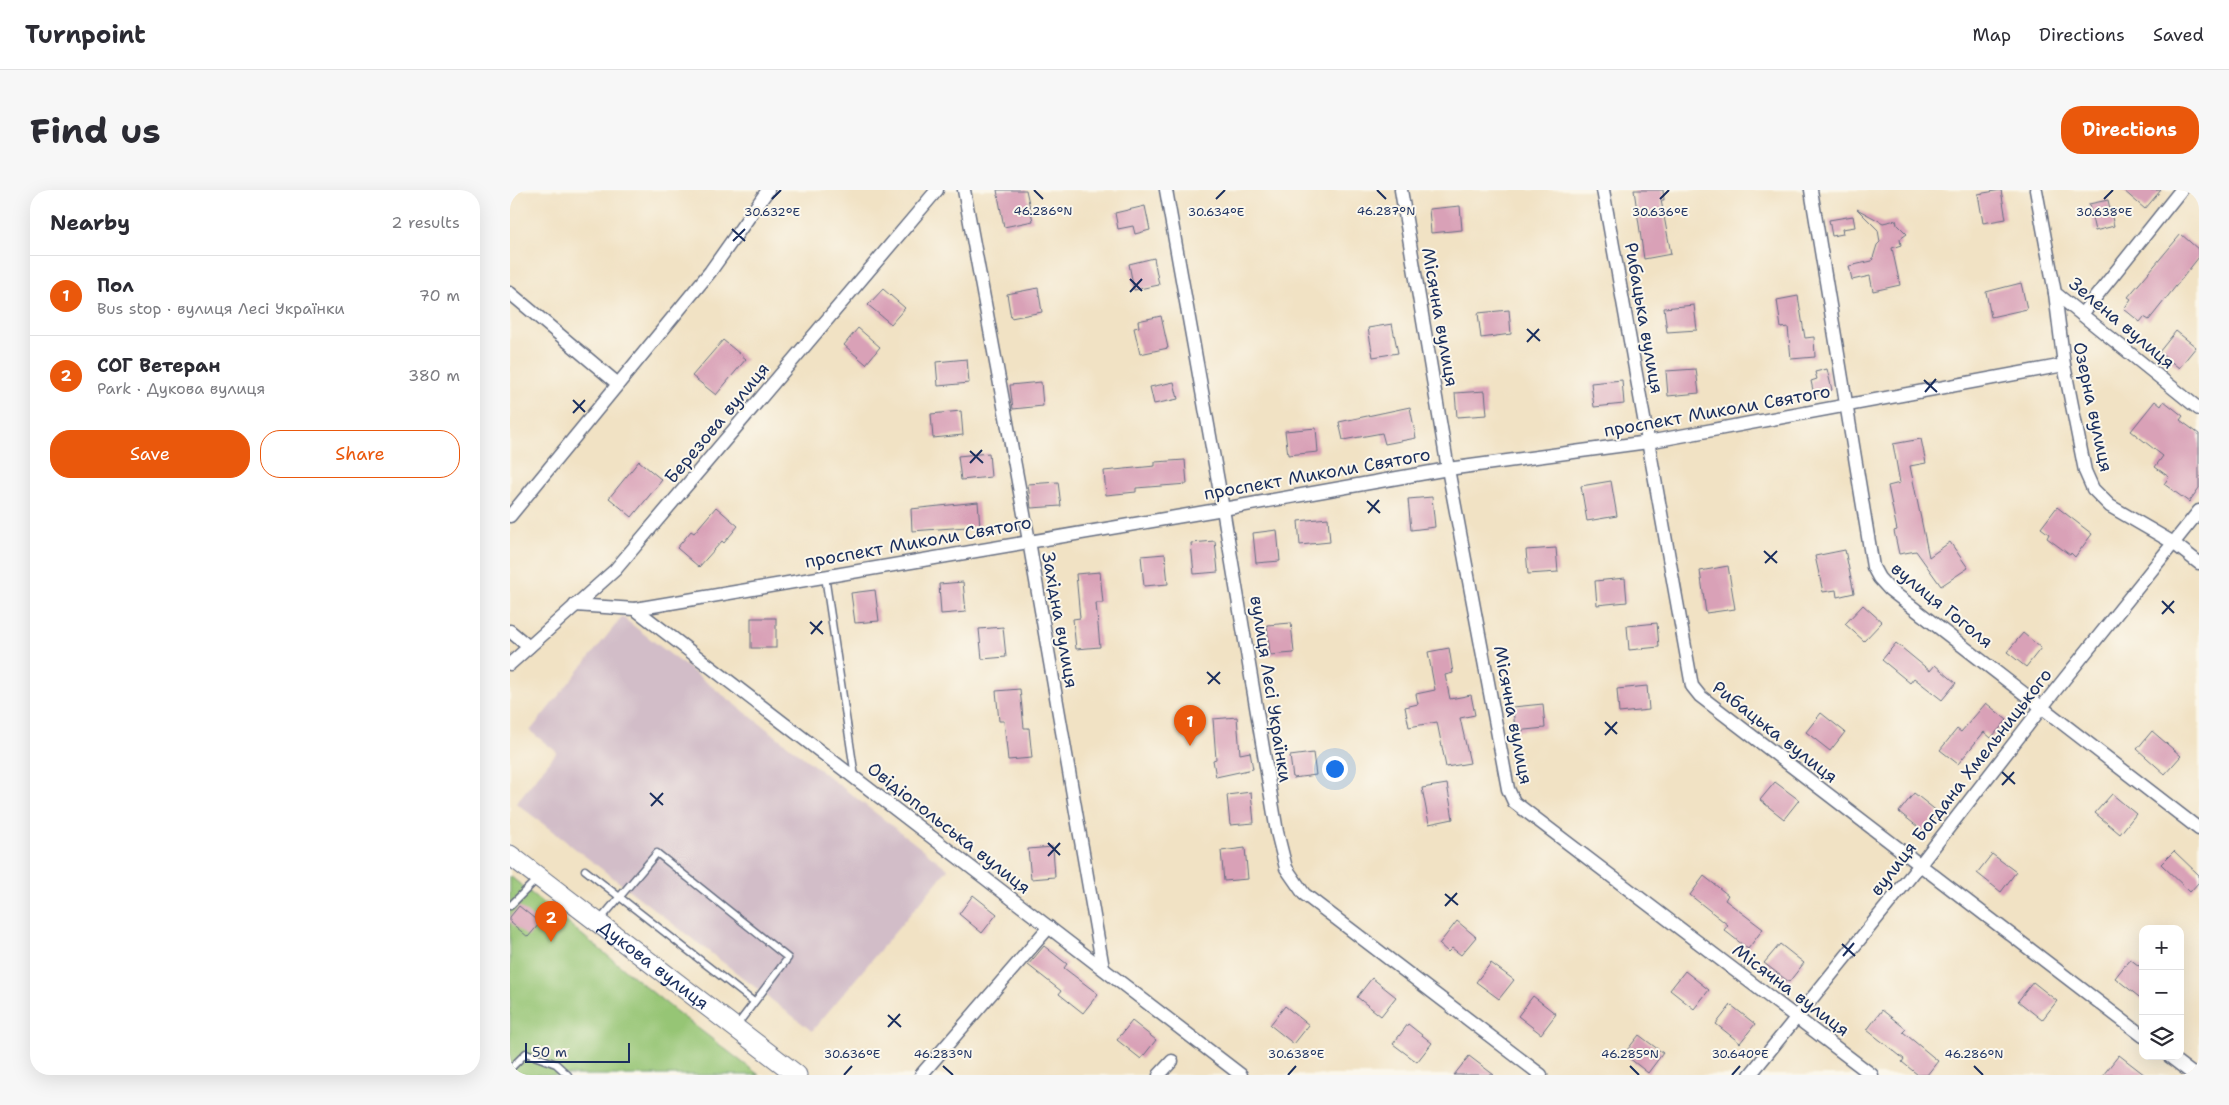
<!DOCTYPE html>
<html lang="en">
<head>
<meta charset="utf-8">
<style>
	body { margin:0; font-family:"Shantell Sans",sans-serif; background:#f7f7f7; color:#2b2b33 }
	.controls { position:absolute; right:15px; bottom:15px; display:grid; overflow:hidden; border-radius:10px; box-shadow:0 5px 20px #0002 }
	.controls button { width:45px; height:45px; display:grid; place-items:center; padding:0; border:0; border-bottom:1px solid #e1e1e2; background:#fff; color:#2b2b33; font:25px sans-serif }
	.scale { position:absolute; left:15px; bottom:12px; width:105px; box-sizing:border-box; padding-left:5px; border:2px solid #1b2f5e; border-top:0; font-size:14px; line-height:18px; white-space:nowrap; color:#1b2f5e; -webkit-text-stroke:4px #fbf7ec; paint-order:stroke }
	.you { position:absolute; left:824px; top:578px; width:18px; height:18px; margin:-12px; border:4px solid #fff; border-radius:50%; background:#1a73e8; box-shadow:0 0 0 8px #1a73e833 }
	.badge { display:grid; place-items:center; width:32px; height:32px; border-radius:50%; background:#ea580c; color:#fff; font-size:16px; font-weight:700 }
	.pin { position:absolute; translate:-50% -41px; filter:drop-shadow(0 1px 2px #0008) }
	.pin::after { content:''; position:absolute; top:26px; width:18px; height:15px; background:inherit; clip-path:polygon(0 0,100% 0,50% 100%) }
	.list { margin:0; padding:0; list-style:none }
	h2 { display:flex; justify-content:space-between; align-items:center; height:65px; margin:0; padding:0 20px; font-size:21px }
	h2 small { font-size:16px; font-weight:400; color:#7c7c81 }
	.list li { display:grid; grid-template-columns:32px 1fr auto; gap:15px; align-items:center; box-sizing:border-box; height:80px; padding:0 20px; border-top:1px solid #e1e1e2 }
	.list b { display:block; font-size:19px; white-space:nowrap }
	.list p { margin:0; font-size:16px; white-space:nowrap; color:#7c7c81 }
	.list em { font-size:16px; font-style:normal; color:#7c7c81 }
	.actions { display:flex; gap:10px; padding:15px 20px }
	.actions a { flex:1; padding:11px 0; border:1px solid #ea580c; border-radius:20px; text-align:center; font-size:18px; color:#ea580c }
	.actions .main { background:#ea580c; color:#fff }
	.icon { flex:none; width:28px; height:28px; fill:none; stroke:currentColor; stroke-width:2; stroke-linecap:round; stroke-linejoin:round }
	.map { position:relative; flex:none; width:1689px; height:885px; overflow:hidden; border-radius:20px }
	header { display:flex; align-items:center; gap:30px; box-sizing:border-box; height:70px; padding:0 25px; background:#fff; border-bottom:1px solid #e1e1e2 }
	header strong { font-size:24px }
	nav { display:flex; gap:28px; margin-inline-start:auto; font-size:18px }
	.intro { display:flex; align-items:center; justify-content:space-between; box-sizing:border-box; height:120px; padding:0 30px }
	h1 { margin:0; font-size:35px }
	.button { padding:12px 22px; border-radius:20px; background:#ea580c; color:#fff; font-size:18px; font-weight:700 }
	main { display:flex; gap:30px; padding:0 30px }
	aside { flex:1; background:#fff; border-radius:20px; box-shadow:0 5px 20px #0002 }
	.map>svg:first-child { display:block }
	.industrial { fill:#d2bdc8 }
	.green { fill:#96c574; stroke:#587a69 }
	.building { fill:#d9a1b7 }
	.lines { fill:none; stroke-linecap:round; stroke-linejoin:round }
	.lane-casing { stroke:#666e82; stroke-width:9 }
	.street-casing { stroke:#666e82; stroke-width:15 }
	.secondary-casing { stroke:#666e82; stroke-width:21 }
	.lane { stroke:#fff; stroke-width:6 }
	.street { stroke:#fff; stroke-width:12 }
	.secondary { stroke:#fff; stroke-width:19 }
	.ticks { fill:none; stroke:#1b2f5e; stroke-width:2 }
	.labels { text-anchor:middle; stroke-width:4; stroke-linejoin:round; paint-order:stroke }
	.street-label { font-size:18px; fill:#1b2f5e; stroke:#fbf7ec }
	.ticks-label { font-size:12px; text-anchor:middle; fill:#1b2f5e; stroke:#fbf7ec; stroke-width:4; stroke-linejoin:round; paint-order:stroke }
</style>
</head>
<body>
<header>
<strong>Turnpoint</strong>
<nav><a>Map</a><a>Directions</a><a>Saved</a></nav>
</header>
<div class="intro"><h1>Find us</h1><a class="button">Directions</a></div>
<main>
<aside>
<h2>Nearby<small>2 results</small></h2>
<ul class="list">
<li><span class="badge">1</span><div><b>Пол</b><p>Bus stop · вулиця Лесі Українки</p></div><em>70 m</em></li>
<li><span class="badge">2</span><div><b>СОГ Ветеран</b><p>Park · Дукова вулиця</p></div><em>380 m</em></li>
</ul>
<div class="actions"><a class="main">Save</a><a>Share</a></div>
</aside>
<div class="map">
<svg width="1689" height="885" viewBox="0 0 1689 885">
	<rect width="100%" height="100%" fill="#fbf7ec"/>
	<filter id="ink" filterUnits="userSpaceOnUse"><feTurbulence type="fractalNoise" baseFrequency=".02" numOctaves="2"/><feDisplacementMap in="SourceGraphic" scale="10" xChannelSelector="R" yChannelSelector="G"/><feConvolveMatrix kernelMatrix="1 2 1 2 8 2 1 2 1" color-interpolation-filters="sRGB"/></filter>
	<filter id="wash" filterUnits="userSpaceOnUse"><feTurbulence type="fractalNoise" baseFrequency=".0096" numOctaves="4" result="noise"/><feDisplacementMap in="SourceGraphic" scale="20" xChannelSelector="R" yChannelSelector="G"/><feGaussianBlur stdDeviation="1.12" result="paint"/><feColorMatrix in="noise" values="0 0 0 0 0 0 0 0 0 0 0 0 0 0 0 0 0 1.4 0 .05"/><feComposite in="paint" operator="in"/></filter>
	<g filter="url(#wash)">
		<rect width="100%" height="100%" fill="#f1e2c4"/>
		<!-- industrial -->
		<polygon class="industrial" points="112,427 438,679 302,841 6,613 47,562 20,541"/>
		<!-- green -->
		<polygon class="green" points="0,686 163,819 249,885 0,885"/>
		<g id="blocks">
			<!-- building -->
			<g class="building">
				<polygon points="487,0 516,0 523,31 494,37"/>
				<polygon points="1124,0 1153,0 1154,10 1151,10 1161,64 1134,69"/>
				<polygon points="1491,0 1496,29 1473,33 1468,4"/>
				<polygon points="1613,0 1651,0 1635,19"/>
				<polygon points="1598,10 1604,36 1585,41 1579,14"/>
				<polygon points="635,16 640,40 625,44 623,36 608,39 605,23"/>
				<polygon points="950,16 952,40 921,43 919,19"/>
				<polygon points="1347,19 1373,33 1386,30 1387,34 1397,44 1390,49 1391,55 1382,58 1390,95 1363,101 1360,86 1342,90 1339,76 1362,71 1367,55 1370,52 1368,40"/>
				<polygon points="1343,26 1345,37 1332,39 1333,44 1322,46 1319,30"/>
				<polygon points="1671,44 1689,60 1689,67 1639,130 1634,127 1630,132 1614,119 1621,109 1618,107"/>
				<polygon points="644,68 649,95 624,100 619,74"/>
				<polygon points="1511,93 1517,119 1481,127 1476,102"/>
				<polygon points="528,98 532,122 501,128 497,104"/>
				<polygon points="373,99 395,118 381,134 358,115"/>
				<polygon points="1288,106 1295,148 1304,147 1305,167 1281,169 1278,137 1271,138 1267,110"/>
				<polygon points="1184,115 1187,140 1157,142 1154,118"/>
				<polygon points="999,120 1001,144 971,148 968,123"/>
				<polygon points="651,126 658,158 630,164 624,138 629,137 628,131"/>
				<polygon points="882,134 888,163 863,167 858,138"/>
				<polygon points="348,138 370,157 356,174 334,155"/>
				<polygon points="1666,141 1686,157 1669,178 1649,162"/>
				<polygon points="213,150 236,169 206,205 182,186"/>
				<polygon points="457,169 459,193 428,196 426,172"/>
				<polygon points="1186,179 1189,203 1158,206 1156,181"/>
				<polygon points="1317,179 1322,200 1304,205 1301,191 1307,189 1305,182"/>
				<polygon points="1112,190 1114,214 1084,217 1081,193"/>
				<polygon points="531,192 533,216 503,219 500,195"/>
				<polygon points="664,192 668,209 644,214 640,197"/>
				<polygon points="975,201 977,225 947,227 945,203"/>
				<polygon points="1645,211 1651,216 1654,211 1673,226 1670,230 1689,244 1689,298 1679,312 1654,294 1659,287 1645,277 1653,266 1621,241"/>
				<polygon points="900,217 906,248 875,254 872,243 833,250 829,232"/>
				<polygon points="451,221 453,245 423,248 421,224"/>
				<polygon points="806,238 808,262 778,265 775,241"/>
				<polygon points="1411,249 1416,273 1400,276 1419,367 1440,352 1458,378 1431,396 1406,361 1389,364 1384,341 1387,340 1378,296 1390,293 1383,254"/>
				<polygon points="479,263 481,287 451,290 448,266"/>
				<polygon points="675,270 677,294 626,298 626,302 596,305 594,281 645,276 645,272"/>
				<polygon points="129,271 152,290 122,327 99,308"/>
				<polygon points="1101,291 1107,326 1077,331 1071,296"/>
				<polygon points="548,292 551,316 521,318 518,294"/>
				<polygon points="922,307 925,337 901,340 898,309"/>
				<polygon points="468,312 470,336 402,341 401,319"/>
				<polygon points="206,317 228,336 214,353 212,351 189,377 167,358 181,341 184,343"/>
				<polygon points="1547,317 1582,344 1565,367 1561,363 1560,365 1537,348 1539,344 1531,338"/>
				<polygon points="818,328 820,352 790,355 788,331"/>
				<polygon points="767,340 770,371 746,373 743,343"/>
				<polygon points="705,351 708,382 684,384 681,353"/>
				<polygon points="1046,358 1048,382 1018,384 1016,360"/>
				<polygon points="1335,360 1344,403 1327,407 1326,400 1313,402 1305,366"/>
				<polygon points="655,364 658,394 634,396 631,366"/>
				<polygon points="1218,376 1225,419 1196,423 1190,381"/>
				<polygon points="590,382 593,413 586,413 590,457 566,459 563,429 570,428 566,384"/>
				<polygon points="1115,388 1117,412 1087,415 1085,391"/>
				<polygon points="453,392 456,422 431,424 429,394"/>
				<polygon points="365,400 369,431 345,433 341,403"/>
				<polygon points="1353,415 1372,432 1354,451 1335,434"/>
				<rect x="241" y="428" width="25" height="30"/>
				<polygon points="781,433 784,463 760,465 757,435"/>
				<polygon points="1147,433 1149,457 1119,460 1117,436"/>
				<polygon points="493,437 496,467 472,469 469,439"/>
				<polygon points="1513,443 1531,458 1516,477 1497,462"/>
				<polygon points="1386,453 1420,481 1425,475 1446,493 1432,510 1404,488 1400,493 1372,470"/>
				<polygon points="939,458 943,483 935,485 940,509 961,505 965,525 950,528 960,573 936,577 927,532 899,537 895,517 908,514 906,504 925,500 918,462"/>
				<polygon points="1137,496 1139,520 1109,523 1107,499"/>
				<polygon points="510,499 514,538 519,538 522,568 498,570 494,531 489,531 486,501"/>
				<polygon points="1476,513 1497,530 1481,548 1474,542 1448,574 1430,560 1447,539 1451,542"/>
				<polygon points="1033,514 1035,538 1005,541 1003,517"/>
				<polygon points="1311,523 1335,542 1320,561 1296,542"/>
				<polygon points="727,527 730,564 740,562 743,579 706,587 703,570 706,569 703,529"/>
				<polygon points="1642,541 1671,566 1655,584 1627,559"/>
				<polygon points="803,563 806,585 783,588 780,566"/>
				<polygon points="1265,592 1289,610 1274,629 1250,610"/>
				<polygon points="937,594 943,629 919,634 912,598"/>
				<polygon points="741,602 744,633 720,635 717,605"/>
				<polygon points="1404,603 1428,622 1413,641 1389,622"/>
				<polygon points="1602,604 1626,624 1610,644 1585,623"/>
				<polygon points="543,657 545,687 521,689 518,659"/>
				<polygon points="735,658 738,689 714,691 711,661"/>
				<polygon points="1664,661 1689,685 1689,692 1680,702 1651,674"/>
				<polygon points="1482,664 1506,682 1491,702 1467,683"/>
				<polygon points="1194,686 1218,705 1215,710 1253,739 1238,759 1214,740 1218,735 1180,705"/>
				<polygon points="463,705 487,724 472,743 449,724"/>
				<polygon points="9,716 30,733 18,747 0,732 0,727"/>
				<polygon points="947,731 966,747 951,765 942,758 938,762 929,754"/>
				<polygon points="1270,754 1294,773 1279,792 1254,773"/>
				<polygon points="534,756 557,774 554,778 588,804 573,823 549,804 551,801 518,775"/>
				<polygon points="1620,769 1633,779 1633,810 1605,788"/>
				<polygon points="981,773 1004,790 989,809 966,792"/>
				<polygon points="1175,781 1199,800 1184,819 1160,800"/>
				<polygon points="862,788 886,807 871,826 847,807"/>
				<polygon points="1523,792 1547,811 1532,830 1508,811"/>
				<polygon points="1023,806 1046,824 1031,844 1008,826"/>
				<polygon points="1221,815 1245,834 1230,853 1206,834"/>
				<polygon points="775,816 799,835 784,854 760,835"/>
				<polygon points="1372,820 1396,839 1393,842 1428,871 1417,885 1408,885 1392,872 1394,869 1357,840"/>
				<polygon points="622,831 646,850 631,869 607,850"/>
				<polygon points="898,834 922,853 907,872 883,854"/>
				<polygon points="1129,845 1153,863 1138,883 1114,864"/>
				<polygon points="1609,865 1635,885 1593,885"/>
				<polygon points="959,866 984,885 944,885"/>
			</g>
		</g>
	</g>
	<g filter="url(#ink)">
		<use href="#blocks" fill-opacity="0" stroke="#666e82" stroke-width="1"/>
		<g class="lines">
			<!-- lane casing -->
			<g class="lane-casing">
				<g id="lane">
					<polyline points="315,386 345,587"/>
					<polyline points="75,680 244,812"/>
					<polyline points="0,716 28,688"/>
					<polyline points="90,730 147,663 278,768 227,835"/>
					<polyline points="0,879 16,863 46,874 58,885"/>
				</g>
			</g>
			<!-- street casing -->
			<g class="street-casing">
				<g id="street">
					<polyline points="454,0 519,351 593,778"/>
					<polyline points="656,0 713,319 767,642 776,678 794,704 1031,885"/>
					<polyline points="891,0 938,279 998,599 1004,612 1362,885"/>
					<polyline points="1093,0 1182,496 1190,506 1633,846"/>
					<polyline points="1301,0 1363,377 1369,388 1379,399 1689,639"/>
					<polyline points="1526,0 1545,103 1689,219"/>
					<polyline points="0,103 108,194"/>
					<polyline points="1545,103 1554,175 1575,281 1583,299 1600,316 1662,352 1689,373"/>
					<polyline points="1572,124 1671,0"/>
					<polyline points="0,326 200,82 258,0"/>
					<polyline points="65,415 125,419 713,319 938,279 1138,252 1554,175"/>
					<polyline points="125,419 731,885"/>
					<polyline points="0,441 19,457"/>
					<polyline points="0,474 105,380 427,0"/>
					<polyline points="1659,866 1684,885"/>
					<polyline points="411,885 539,737"/>
					<polyline points="649,885 662,871"/>
					<polyline points="1240,885 1409,676 1532,517 1689,321"/>
				</g>
			</g>
			<!-- secondary casing -->
			<g class="secondary-casing">
				<g id="secondary">
					<path id="s1" d="M0 665 287 885"/>
				</g>
			</g>
			<!-- lane -->
			<use href="#lane" class="lane"/>
			<!-- street -->
			<use href="#street" class="street"/>
			<!-- secondary -->
			<use href="#secondary" class="secondary"/>
		</g>
	</g>
	<!-- ticks -->
	<path class="ticks" d="M524 0 533 9M867 0 876 9M262 9 271 0M706 9 715 0M1150 9 1159 0M1594 9 1603 0M222 39 235 51M223 51 235 39M620 89 632 101M620 102 632 89M1017 139 1030 151M1017 152 1029 139M1414 190 1427 202M1415 202 1426 189M63 210 75 222M63 223 75 210M460 261 473 273M460 273 472 260M857 311 870 323M858 323 869 310M1254 361 1267 373M1255 373 1267 361M1652 411 1664 423M1652 424 1664 411M300 432 313 444M301 444 312 431M697 482 710 494M698 494 710 482M1095 532 1107 544M1095 545 1107 532M1492 582 1505 594M1492 595 1504 582M140 603 153 615M141 616 153 603M538 653 550 665M538 666 550 653M935 704 948 715M935 716 947 703M1332 754 1345 766M1333 766 1344 753M378 825 391 837M378 837 390 824M433 876 443 885M1120 876 1129 885M1464 876 1473 885M334 885 342 876M778 885 786 876M1222 885 1230 876"/>
	<g class="labels">
		<!-- street labels -->
		<g class="street-label">
			<text transform="translate(930 127) rotate(80)" y="6">Місячна вулиця</text>
			<text transform="translate(1134 128) rotate(80)" y="6">Рибацька вулиця</text>
			<text transform="translate(1612 133) rotate(40)" y="6">Зелена вулиця</text>
			<text transform="translate(1583 217) rotate(78)" y="6">Озерна вулиця</text>
			<text transform="translate(1207 221) rotate(-10)" y="6">проспект Миколи Святого</text>
			<text transform="translate(207 233) rotate(-50)" y="6">Березова вулиця</text>
			<text transform="translate(807 284) rotate(-10)" y="6">проспект Миколи Святого</text>
			<text transform="translate(408 352) rotate(-10)" y="6">проспект Миколи Святого</text>
			<text transform="translate(1432 415) rotate(39)" y="6">вулиця Гоголя</text>
			<text transform="translate(550 430) rotate(80)" y="6">Західна вулиця</text>
			<text transform="translate(761 499) rotate(81)" y="6">вулиця Лесі Українки</text>
			<text transform="translate(1003 525) rotate(79)" y="6">Місячна вулиця</text>
			<text transform="translate(1265 542) rotate(38)" y="6">Рибацька вулиця</text>
			<text transform="translate(1451 592) rotate(-52)" y="6">вулиця Богдана Хмельницького</text>
			<text transform="translate(439 638) rotate(38)" y="6">Овідіопольська вулиця</text>
			<text dy="6" stroke="none"><textPath href="#s1" startOffset="181">Дукова вулиця</textPath></text>
			<text transform="translate(1281 800) rotate(37)" y="6">Місячна вулиця</text>
		</g>
	</g>
	<g class="ticks-label">
		<text x="533" y="25">46.286°N</text>
		<text x="876" y="25">46.287°N</text>
		<text x="1150" y="26">30.636°E</text>
		<text x="1594" y="26">30.638°E</text>
		<text x="262" y="26">30.632°E</text>
		<text x="706" y="26">30.634°E</text>
		<text x="342" y="868">30.636°E</text>
		<text x="786" y="868">30.638°E</text>
		<text x="1230" y="868">30.640°E</text>
		<text x="433" y="868">46.283°N</text>
		<text x="1120" y="868">46.285°N</text>
		<text x="1464" y="868">46.286°N</text>
	</g>
</svg>
<div class="controls">
<button>+</button>
<button>−</button>
<button><svg class="icon" aria-label="layers" viewBox="0 0 24 24"><path d="M12 4l9 5-9 5-9-5zM3 14l9 5 9-5"/></svg></button>
</div>
<div class="scale">50 m</div>
<div class="you"></div>
<div class="pin badge" style="left:680px;top:556px">1</div>
<div class="pin badge" style="left:41px;top:752px">2</div>
</div>
</main>
</body>
</html>
